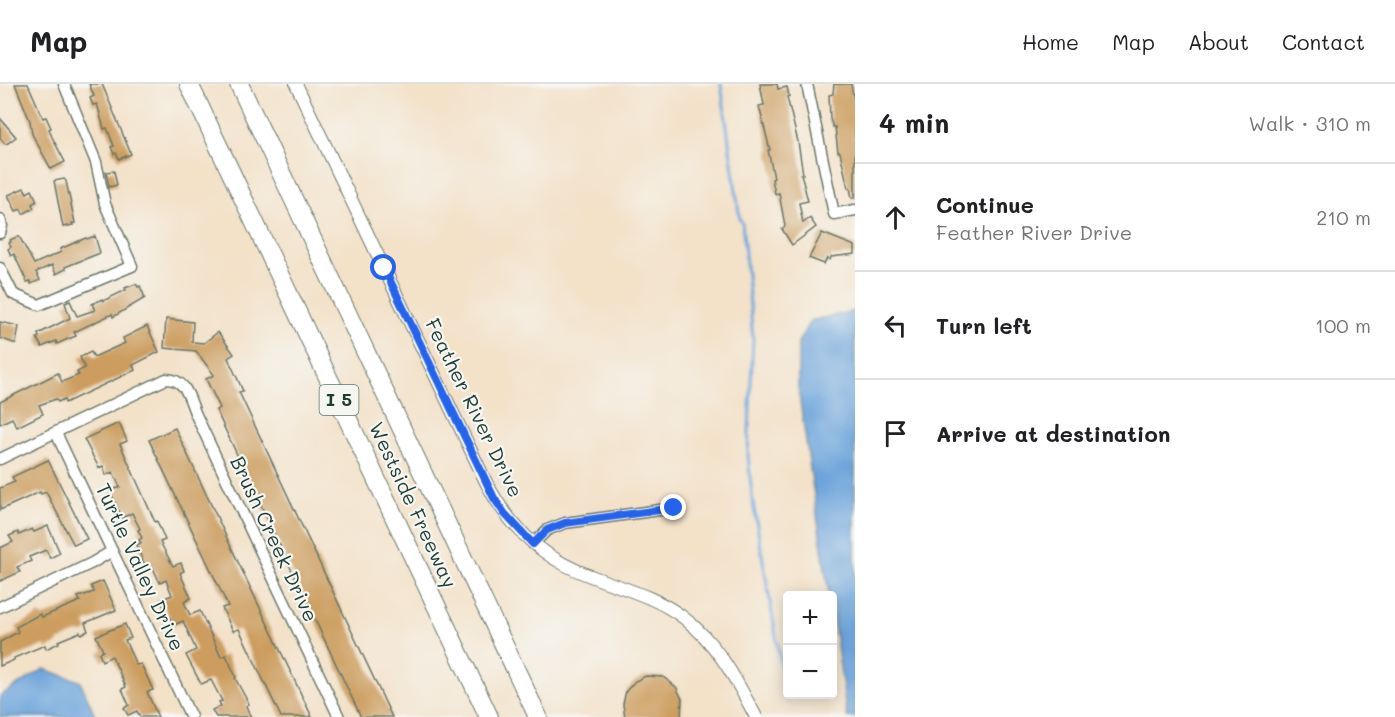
<!DOCTYPE html>
<html lang="en">
<head>
<meta charset="utf-8">
<style>
	body { margin:0; font-family:Mali,sans-serif; background:#f6f6f6; color:#202124 }
	.controls { position:absolute; right:18px; bottom:18px; display:grid; overflow:hidden; border-radius:6px; box-shadow:0 3px 15px #0003 }
	.controls button { width:54px; height:54px; display:grid; place-items:center; padding:0; border:0; border-bottom:2px solid #e0e0e0; background:#fff; color:#202124; font:30px sans-serif }
	.stop { position:absolute; width:18px; height:18px; margin:-14px; border:4px solid #2563eb; border-radius:50%; background:#fff }
	.stop.end { background:#2563eb; border-color:#fff; box-shadow:0 2px 6px #0008 }
	.list { margin:0; padding:0; list-style:none }
	h2 { display:flex; justify-content:space-between; align-items:center; height:78px; margin:0; padding:0 24px; font-size:26px }
	h2 small { font-size:20px; font-weight:400; color:#757577 }
	.list li { display:grid; grid-template-columns:39px 1fr auto; gap:18px; align-items:center; box-sizing:border-box; height:108px; padding:0 24px; border-top:2px solid #e0e0e0 }
	.list b { display:block; font-size:22px; white-space:nowrap }
	.list p { margin:0; font-size:20px; white-space:nowrap; color:#757577 }
	.list em { font-size:20px; font-style:normal; color:#757577 }
	.icon { flex:none; width:33px; height:33px; fill:none; stroke:currentColor; stroke-width:2; stroke-linecap:round; stroke-linejoin:round }
	.map { position:relative; flex:none; width:855px; height:633px; overflow:hidden }
	header { display:flex; align-items:center; gap:36px; box-sizing:border-box; height:84px; padding:0 30px; background:#fff; border-bottom:2px solid #e0e0e0 }
	header strong { font-size:28px }
	nav { display:flex; gap:33px; margin-inline-start:auto; font-size:21px }
	main { display:flex }
	aside { flex:1; background:#fff }
	.map>svg:first-child { display:block }
	.water { fill:#6da4db; stroke:#467088; stroke-width:1.5 }
	.lines { fill:none; stroke-linecap:round; stroke-linejoin:round }
	.stream { stroke:#6da4db; stroke-width:3 }
	.building { fill:#cc9d5e }
	.minor-casing { stroke:#697668; stroke-width:13 }
	.tertiary-casing { stroke:#697668; stroke-width:14 }
	.motorway-casing { stroke:#697668; stroke-width:20 }
	.minor { stroke:#fff; stroke-width:10 }
	.tertiary { stroke:#fff; stroke-width:12 }
	.motorway { stroke:#fff; stroke-width:18 }
	.route { stroke:#2563eb; stroke-width:8 }
	.labels { text-anchor:middle; stroke-width:4.5; stroke-linejoin:round; paint-order:stroke }
	.shield { fill:#f6f6f2; stroke:#60746d; stroke-width:1.5 }
	.shield-label { font-size:18px; font-weight:bold; fill:#1f3d34 }
	.street-label { font-size:20px; fill:#1f3d34; stroke:#f6f6f2 }
</style>
</head>
<body>
<header>
<strong>Map</strong>
<nav><a>Home</a><a>Map</a><a>About</a><a>Contact</a></nav>
</header>
<main>
<div class="map">
<svg width="855" height="633" viewBox="0 0 855 633">
	<rect width="100%" height="100%" fill="#f6f6f2"/>
	<filter id="ink" filterUnits="userSpaceOnUse"><feTurbulence type="fractalNoise" baseFrequency=".0167" numOctaves="2"/><feDisplacementMap in="SourceGraphic" scale="12" xChannelSelector="R" yChannelSelector="G"/><feConvolveMatrix kernelMatrix="1 2 1 2 8 2 1 2 1" color-interpolation-filters="sRGB"/></filter>
	<filter id="wash" filterUnits="userSpaceOnUse"><feTurbulence type="fractalNoise" baseFrequency=".008" numOctaves="4" result="noise"/><feDisplacementMap in="SourceGraphic" scale="24" xChannelSelector="R" yChannelSelector="G"/><feGaussianBlur stdDeviation="1.35" result="paint"/><feColorMatrix in="noise" values="0 0 0 0 0 0 0 0 0 0 0 0 0 0 0 0 0 1.4 0 .05"/><feComposite in="paint" operator="in"/></filter>
	<g filter="url(#wash)">
		<rect width="100%" height="100%" fill="#f3e1c8"/>
		<!-- water -->
		<g class="water">
			<polygon points="855,227 855,633 847,633 833,534 832,512 829,511 798,304 798,259 810,237"/>
			<polygon points="44,585 80,597 96,633 0,633 0,612"/>
		</g>
		<g class="lines">
			<!-- stream -->
			<polyline class="stream" points="721,0 740,136 742,138 753,254 748,371 752,412 787,616"/>
		</g>
		<g id="blocks">
			<!-- building -->
			<g class="building">
				<polygon points="15,0 28,0 43,34 46,33 51,44 49,45 52,53 65,78 51,85 32,50 30,37"/>
				<polygon points="89,0 102,0 131,70 119,75 116,69 114,70 111,63 114,62 107,44 104,45 97,20 93,21 90,14 94,12"/>
				<polygon points="760,0 777,0 778,5 787,3 789,12 787,13 798,58 803,90 801,90 808,117 799,119 803,139 810,134 816,143 792,161 782,145 785,142 779,109 775,110 772,95 774,94 768,66 770,66 759,22 764,21"/>
				<polygon points="834,0 851,0 855,22 855,114 852,114 850,104 848,104 840,68 838,68 835,43 833,43 830,35 829,11 833,10"/>
				<polygon points="0,34 16,53 8,59 5,60 0,54"/>
				<polygon points="114,87 117,101 109,103 106,88"/>
				<polygon points="64,95 66,97 75,139 72,139 73,141 63,143 54,97"/>
				<polygon points="24,104 27,109 32,106 37,117 32,120 34,124 23,130 21,125 16,127 8,111"/>
				<polygon points="822,149 855,162 855,170 831,173 830,176 827,174 824,180 809,174"/>
				<polygon points="19,152 34,180 61,168 60,165 86,154 87,155 95,152 100,169 65,183 66,185 56,190 52,181 36,188 40,196 31,200 30,197 27,198 14,170 11,172 8,165 11,163 9,159 11,158 10,156"/>
				<polygon points="136,200 138,203 140,202 145,214 113,233 112,230 74,248 76,252 68,255 57,260 56,257 42,263 37,254 39,253 38,250 70,234 65,219 70,217 77,232 95,226 92,220 102,215 103,217 126,206 125,204"/>
				<polygon points="166,235 193,238 192,258 204,259 218,248 234,270 228,274 243,307 239,308 392,633 361,633 216,326 220,324 206,295 214,291 196,267 164,264"/>
				<polygon points="0,238 19,242 16,260 0,254"/>
				<polygon points="147,242 159,268 133,281 135,286 65,319 64,315 58,318 56,315 39,321 43,330 17,343 12,334 0,340 0,318 58,289 62,298 79,291 77,288 85,284 80,273 91,268 94,273 125,259 123,254"/>
				<polygon points="119,339 127,357 120,360 155,438 157,437 165,456 160,458 173,482 181,479 184,487 180,489 191,514 184,518 190,531 200,527 221,573 226,571 236,593 235,594 249,620 246,622 251,633 216,633 212,626 221,622 219,618 222,617 211,596 201,600 186,571 196,566 183,537 174,541 160,516 172,511 166,496 160,499 153,484 147,486 136,461 141,459 139,456 142,454 138,446 140,445 132,429 122,434 110,407 120,403 113,388 106,391 103,382 99,384 84,355"/>
				<polygon points="175,344 240,482 312,633 281,633 239,545 233,547 222,524 228,522 149,356"/>
				<polygon points="48,376 87,455 74,461 46,408 41,410 40,408 0,426 0,404 15,398 12,393"/>
				<polygon points="48,442 60,469 50,474 46,466 29,473 31,477 17,483 20,488 0,497 0,464 13,458 9,452 18,448 19,451 32,445 34,448"/>
				<polygon points="103,497 116,526 85,539 88,547 81,550 80,548 58,557 59,559 46,565 45,561 14,574 14,576 0,582 0,558 18,548 16,543 40,530 42,533 80,517 78,513 94,508 91,502"/>
				<polygon points="125,540 131,554 125,556 136,581 141,580 153,606 147,608 158,633 140,633 137,627 128,631 124,624 129,621 122,605 126,603 112,572 102,577 99,569 103,567 96,552"/>
				<polygon points="646,592 663,593 676,603 682,615 681,633 625,633 623,620 626,607 635,597"/>
			</g>
		</g>
	</g>
	<g filter="url(#ink)">
		<use href="#blocks" fill-opacity="0" stroke="#697668" stroke-width="1.5"/>
		<g class="lines">
			<!-- minor casing -->
			<g class="minor-casing">
				<g id="minor">
					<polyline points="807,0 834,130 855,126"/>
					<polyline points="0,135 2,142 0,149"/>
					<polyline points="0,184 13,210 39,221 132,182 105,120 96,78 64,0"/>
					<polyline points="56,349 191,633"/>
					<path d="M0 375 166 295C187 295 189 315 196 331L339 633"/>
					<polyline points="533,460 547,446 565,439 674,424"/>
					<polyline points="0,523 92,479 112,467"/>
				</g>
			</g>
			<!-- tertiary casing -->
			<g class="tertiary-casing">
				<path id="tertiary" d="M296 0 486 398C508 441 542 474 588 491 621 504 655 512 684 534 718 560 736 596 756 633"/>
			</g>
			<!-- motorway casing -->
			<g class="motorway-casing">
				<g id="motorway">
					<polyline points="189,0 489,633"/>
					<polyline points="239,0 538,633"/>
				</g>
			</g>
			<!-- minor -->
			<use href="#minor" class="minor"/>
			<!-- tertiary -->
			<use href="#tertiary" class="tertiary"/>
			<!-- motorway -->
			<use href="#motorway" class="motorway"/>
		</g>
	</g>
	<g class="lines" filter="url(#ink)">
		<!-- route -->
		<polyline class="route" points="384,184 494,414 505,430 533,460 547,446 565,439 674,424"/>
	</g>
	<g class="labels">
		<!-- shield labels -->
		<rect class="shield" x="319.5" y="301" width="39" height="30" rx="4.5"/>
		<g class="shield-label">
			<text x="339" y="322">I 5</text>
		</g>
		<!-- street labels -->
		<g class="street-label">
			<text transform="translate(474 324) rotate(64)" y="7">Feather River Drive</text>
			<text transform="translate(413 421) rotate(65)" y="7">Westside Freeway</text>
			<text transform="translate(274 455) rotate(65)" y="7">Brush Creek Drive</text>
			<text transform="translate(140 483) rotate(65)" y="7">Turtle Valley Drive</text>
		</g>
	</g>
</svg>
<div class="controls">
<button>+</button>
<button>−</button>
</div>
<div class="stop" style="left:384px;top:184px"></div>
<div class="stop end" style="left:674px;top:424px"></div>
</div>
<aside>
<h2>4 min<small>Walk · 310 m</small></h2>
<ul class="list">
<li><svg class="icon" aria-label="ahead" viewBox="0 0 24 24"><path d="M12 20V5M6 11l6-6 6 6"/></svg><div><b>Continue</b><p>Feather River Drive</p></div><em>210 m</em></li>
<li><svg class="icon" aria-label="left" viewBox="0 0 24 24"><path d="M17 20v-9H6M10 6l-5 5 5 5"/></svg><div><b>Turn left</b></div><em>100 m</em></li>
<li><svg class="icon" aria-label="arrive" viewBox="0 0 24 24"><path d="M6 21V4h12l-3 4 3 4H6"/></svg><div><b>Arrive at destination</b></div></li>
</ul>
</aside>
</main>
</body>
</html>
